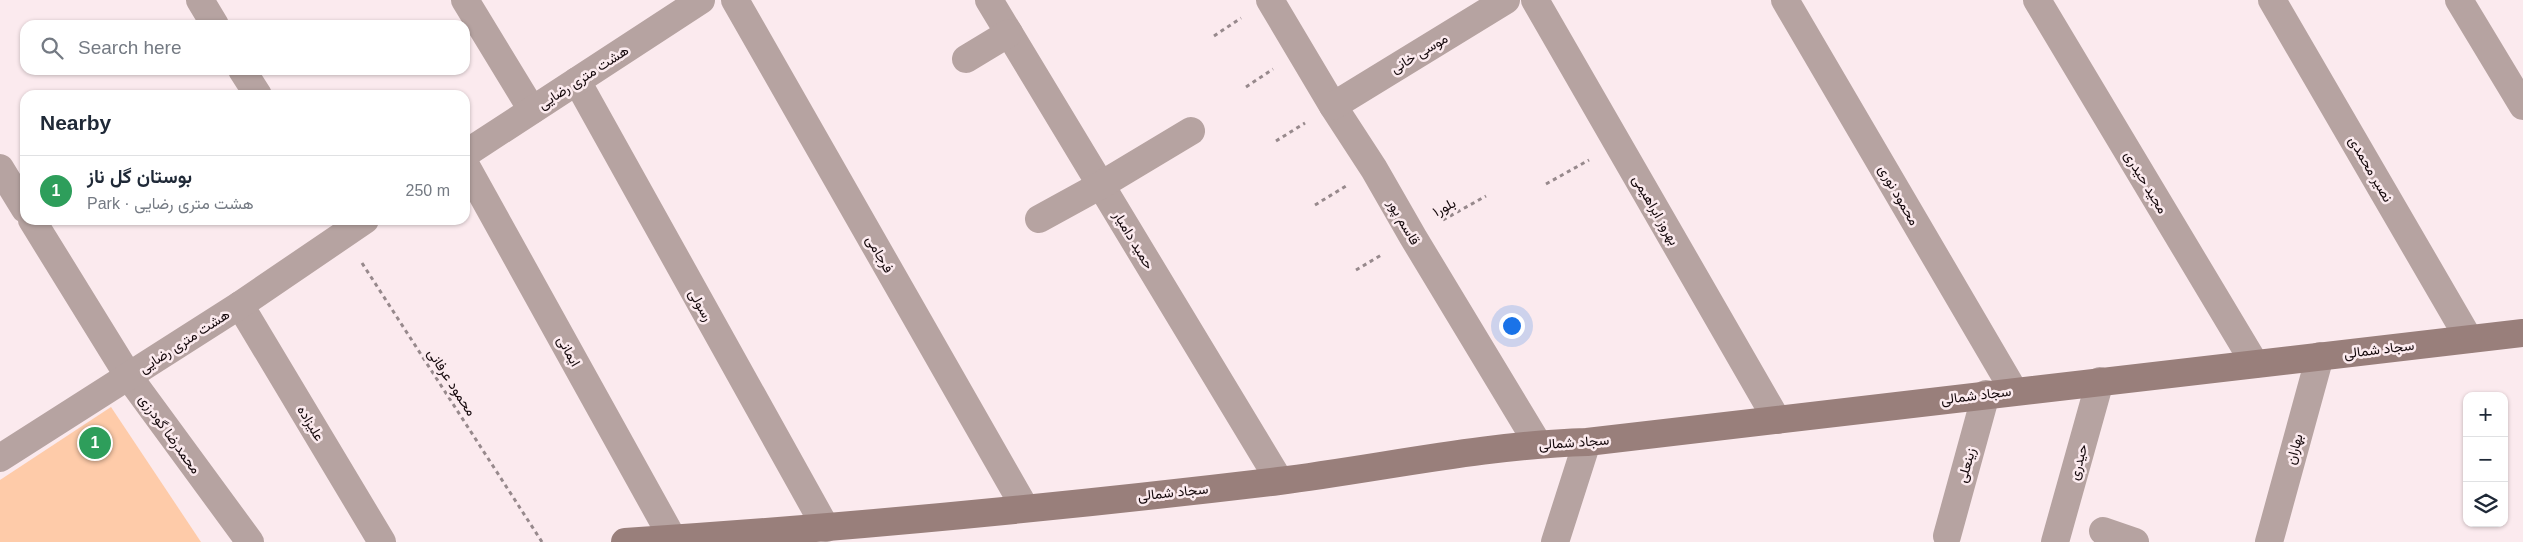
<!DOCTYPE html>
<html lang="en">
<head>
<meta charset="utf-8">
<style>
	body { margin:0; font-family:Arial,Vazirmatn,sans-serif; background:#f6f6f7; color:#1f2937 }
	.controls { position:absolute; right:15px; bottom:15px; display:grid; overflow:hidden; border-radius:10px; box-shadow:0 1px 4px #0004 }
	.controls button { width:45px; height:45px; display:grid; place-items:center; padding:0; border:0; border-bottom:1px solid #e0e1e3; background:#fff; color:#1f2937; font:25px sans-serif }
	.you { position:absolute; left:1511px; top:325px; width:18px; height:18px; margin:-12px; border:4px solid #fff; border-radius:50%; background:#1a73e8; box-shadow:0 0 0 8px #1a73e833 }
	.badge { display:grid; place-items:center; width:32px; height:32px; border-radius:50%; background:#111827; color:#fff; font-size:16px; font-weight:700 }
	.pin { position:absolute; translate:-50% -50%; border:2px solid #fff; box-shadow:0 1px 5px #0006 }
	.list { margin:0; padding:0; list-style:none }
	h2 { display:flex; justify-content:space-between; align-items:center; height:65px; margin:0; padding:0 20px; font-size:21px }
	h2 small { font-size:16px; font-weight:400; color:#747a83 }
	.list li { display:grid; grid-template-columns:32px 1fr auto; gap:15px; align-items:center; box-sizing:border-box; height:70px; padding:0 20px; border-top:1px solid #e0e1e3 }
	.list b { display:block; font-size:19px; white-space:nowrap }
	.list p { margin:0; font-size:16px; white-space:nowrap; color:#747a83 }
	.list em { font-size:16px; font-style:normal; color:#747a83 }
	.icon { flex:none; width:28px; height:28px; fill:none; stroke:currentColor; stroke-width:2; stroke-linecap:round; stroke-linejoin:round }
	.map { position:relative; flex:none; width:2523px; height:542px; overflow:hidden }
	.search { position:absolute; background:#fff; box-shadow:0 1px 4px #0004; left:20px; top:20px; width:450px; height:55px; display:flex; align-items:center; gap:12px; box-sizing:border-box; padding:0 18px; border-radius:15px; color:#747a83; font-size:19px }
	.panel { position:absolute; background:#fff; box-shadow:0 1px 4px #0004; left:20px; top:90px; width:450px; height:135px; border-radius:15px }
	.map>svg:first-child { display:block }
	.green { fill:#fecba9 }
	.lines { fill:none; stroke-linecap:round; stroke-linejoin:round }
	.path { stroke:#97898c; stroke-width:3; stroke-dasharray:4 4; stroke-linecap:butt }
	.minor { stroke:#b6a3a1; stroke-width:28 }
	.tertiary { stroke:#b6a3a1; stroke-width:28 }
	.secondary { stroke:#997f7b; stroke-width:28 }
	.labels { text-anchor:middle; stroke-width:5; stroke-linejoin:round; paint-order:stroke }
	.street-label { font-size:14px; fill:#14080b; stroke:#fbeaee }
</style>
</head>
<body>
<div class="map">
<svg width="2523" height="542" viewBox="0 0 2523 542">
	<rect width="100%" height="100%" fill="#fbeaee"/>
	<!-- green -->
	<polygon class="green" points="111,407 201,542 0,542 0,480"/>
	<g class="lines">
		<!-- path -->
		<g class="path">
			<polyline points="1214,36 1241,18"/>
			<polyline points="1246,87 1273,69"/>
			<polyline points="1276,141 1305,123"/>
			<polyline points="1546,184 1589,160"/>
			<polyline points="1315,205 1346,186"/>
			<polyline points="1443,220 1486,196"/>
			<polyline points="362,263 542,542"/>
			<polyline points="1356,270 1383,254"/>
		</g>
		<!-- minor -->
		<g class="minor">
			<polyline points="200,0 215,25"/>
			<polyline points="465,0 532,110"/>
			<polyline points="735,0 1025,508"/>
			<polyline points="989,0 1279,480"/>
			<polyline points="1270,0 1333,106 1374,169 1413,237 1538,444"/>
			<polyline points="1535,0 1777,420"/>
			<polyline points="1785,0 2014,391"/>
			<polyline points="2037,0 2255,364"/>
			<polyline points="2272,0 2469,339"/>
			<polyline points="2459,0 2523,106"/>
			<polyline points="966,59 1009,33"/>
			<polyline points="242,70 258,95"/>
			<polyline points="577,81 826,528"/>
			<polyline points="1333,106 1506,0"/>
			<polyline points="465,164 673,539"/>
			<polyline points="0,168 25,209"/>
			<polyline points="1039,219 1101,185 1191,131"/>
			<polyline points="32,220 129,377 250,542"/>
			<polyline points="240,305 382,542"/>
			<polyline points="2103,531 2135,542"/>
			<polyline points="1947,536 1986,394"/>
			<polyline points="2055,542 2100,381"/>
			<polyline points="2269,542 2320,356"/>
		</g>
		<!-- tertiary -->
		<g class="tertiary">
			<polyline points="465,154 701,0"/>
			<polyline points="0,458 240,305 365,220"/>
			<polyline points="1555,542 1587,442"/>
		</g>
		<!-- secondary -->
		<path class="secondary" d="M625 542C843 528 1061 507 1279 481 1381 468 1484 445 1587 442L2523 333"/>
	</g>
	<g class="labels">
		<!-- street labels -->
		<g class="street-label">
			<text transform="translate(1419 53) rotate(-31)" y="5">موسی خانی</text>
			<text transform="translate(583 77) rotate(-33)" y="5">هشت متری رضایی</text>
			<text transform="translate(2371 169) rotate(60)" y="5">نصیر محمدی</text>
			<text transform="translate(2146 182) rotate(59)" y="5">مجید حیدری</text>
			<text transform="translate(1899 195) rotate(60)" y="5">محمود نوری</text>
			<text transform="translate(1444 207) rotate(-29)" y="5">بلور۱</text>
			<text transform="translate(1656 210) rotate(60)" y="5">بهروز ابراهیمی</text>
			<text transform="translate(1404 222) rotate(60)" y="5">قاسم پور</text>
			<text transform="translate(1134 240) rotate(59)" y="5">حمید دامیار</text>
			<text transform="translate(880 254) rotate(60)" y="5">فرجامی</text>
			<text transform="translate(701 305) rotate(61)" y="5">رسولی</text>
			<text transform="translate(184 341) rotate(-33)" y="5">هشت متری رضایی</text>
			<text transform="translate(2379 349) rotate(-7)" y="5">سجاد شمالی</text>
			<text transform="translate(569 351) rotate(61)" y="5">ایمانی</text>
			<text transform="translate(452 382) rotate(57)" y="5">محمود عرفانی</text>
			<text transform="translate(1976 395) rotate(-7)" y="5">سجاد شمالی</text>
			<text transform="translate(311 423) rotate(59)" y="5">علیزاده</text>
			<text transform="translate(170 434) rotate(54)" y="5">محمدرضا گودرزی</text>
			<text transform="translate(1574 442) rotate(-4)" y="5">سجاد شمالی</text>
			<text transform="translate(2294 449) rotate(-75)" y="5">بهاران</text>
			<text transform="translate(2078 462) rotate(-75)" y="5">حیدری</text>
			<text transform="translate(1966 465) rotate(-74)" y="5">زینعلی</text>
			<text transform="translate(1173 492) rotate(-6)" y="5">سجاد شمالی</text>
		</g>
	</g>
</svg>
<div class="controls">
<button>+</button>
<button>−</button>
<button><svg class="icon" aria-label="layers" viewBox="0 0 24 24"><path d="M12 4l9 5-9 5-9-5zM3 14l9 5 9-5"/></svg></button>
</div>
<div class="you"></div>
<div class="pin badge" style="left:95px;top:443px;background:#2e9e5b">1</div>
<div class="search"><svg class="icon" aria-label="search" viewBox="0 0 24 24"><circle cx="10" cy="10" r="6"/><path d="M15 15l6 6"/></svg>Search here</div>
<section class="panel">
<h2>Nearby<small></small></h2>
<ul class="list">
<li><span class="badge" style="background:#2e9e5b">1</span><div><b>بوستان گل ناز</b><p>Park · هشت متری رضایی</p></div><em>250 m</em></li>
</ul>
</section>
</div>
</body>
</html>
